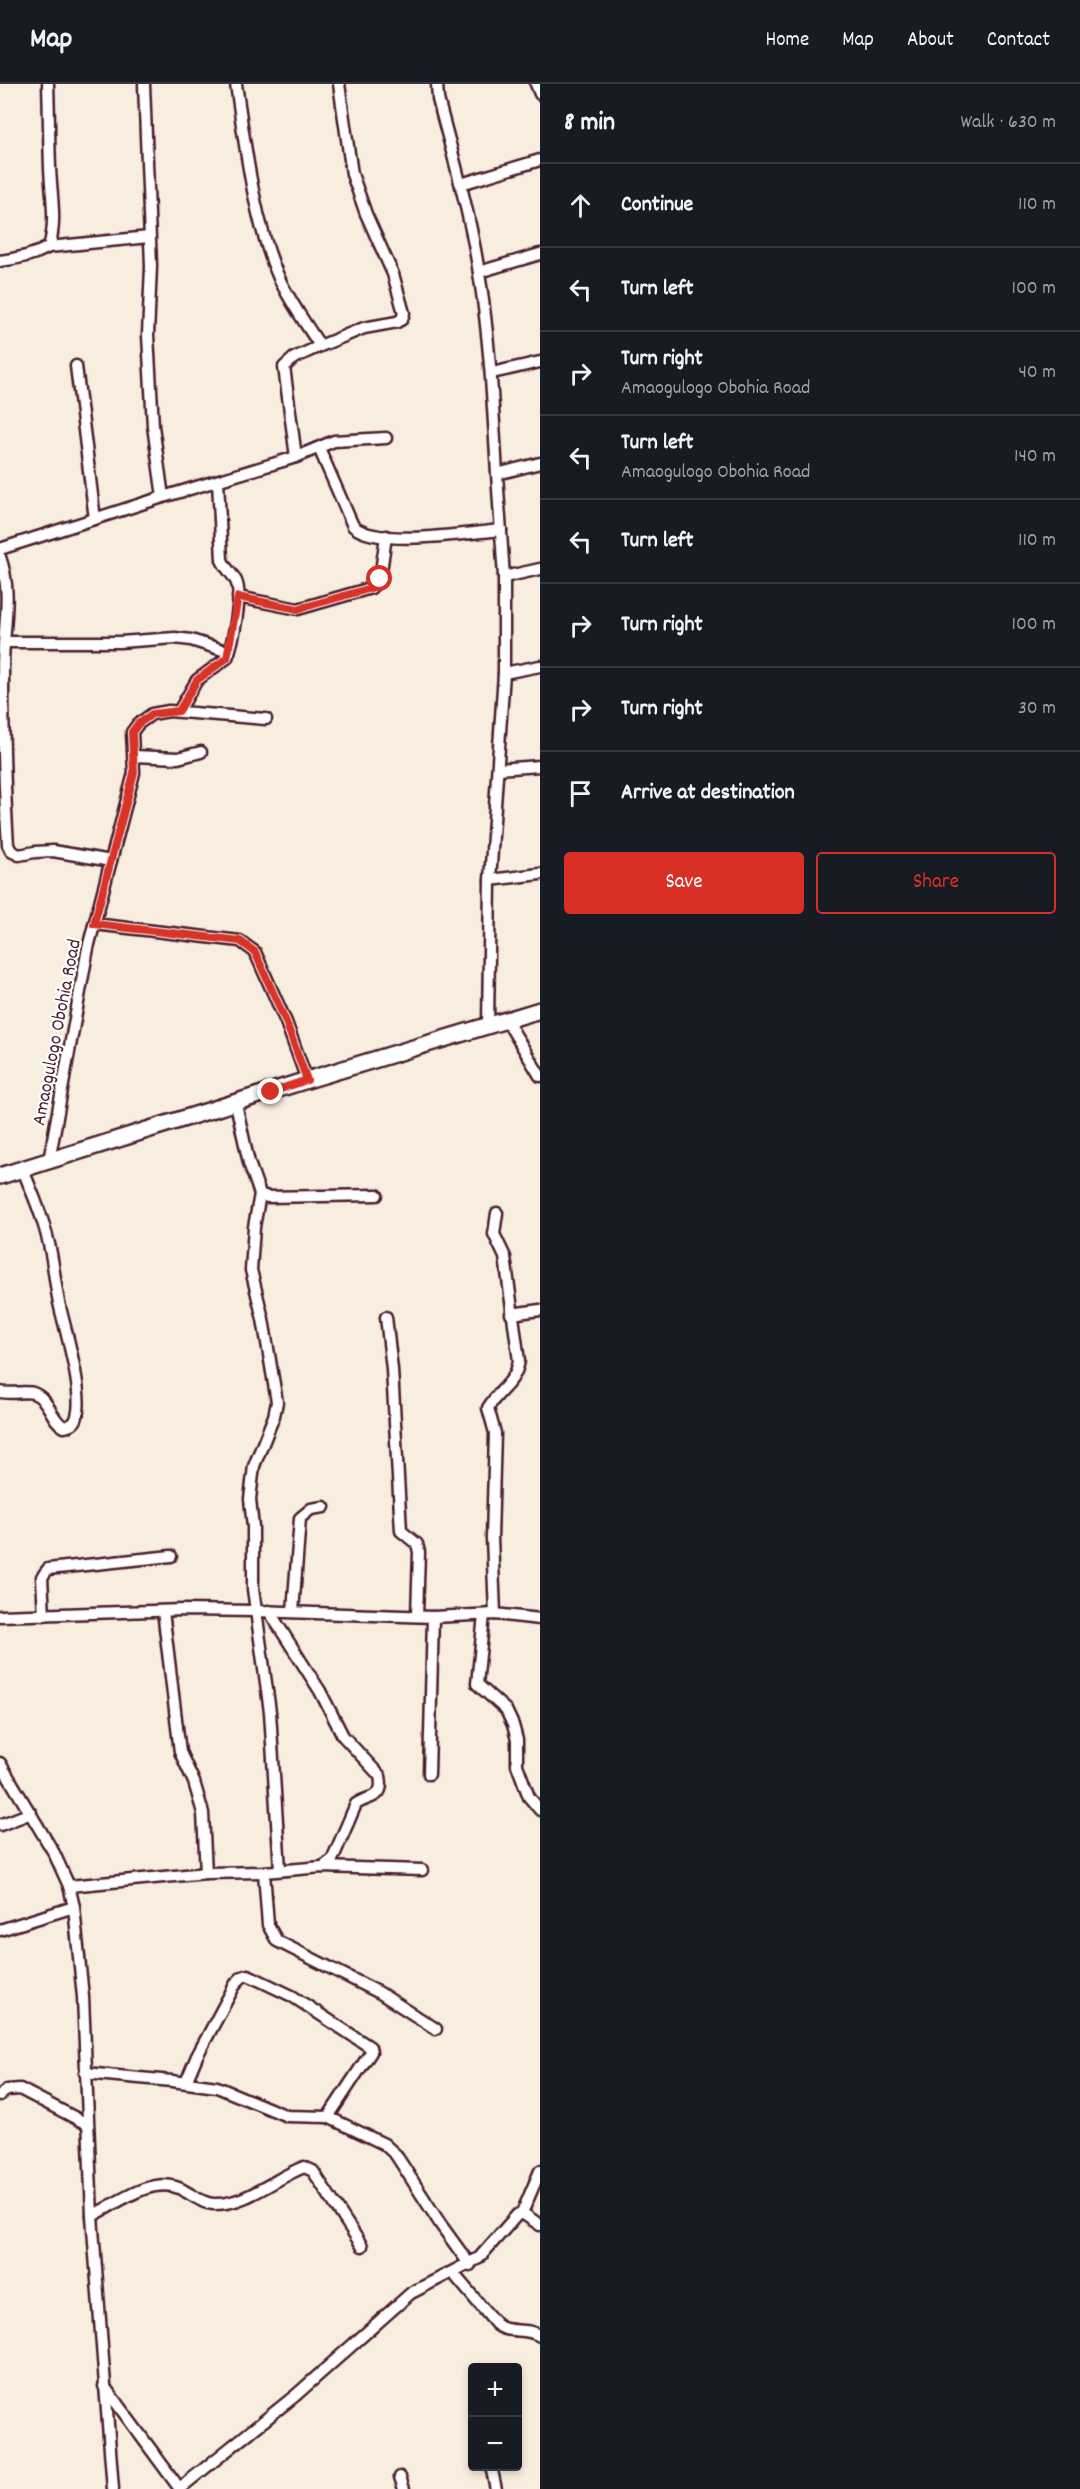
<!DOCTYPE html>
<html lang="en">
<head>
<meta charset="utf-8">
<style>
	body { margin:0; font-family:Dekko,sans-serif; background:#20242c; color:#f1f3f6 }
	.controls { position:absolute; right:18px; bottom:18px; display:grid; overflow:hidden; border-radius:6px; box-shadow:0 3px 9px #0003 }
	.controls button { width:54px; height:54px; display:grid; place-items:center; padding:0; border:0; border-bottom:2px solid #363941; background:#171b24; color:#f1f3f6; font:30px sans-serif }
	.stop { position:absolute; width:18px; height:18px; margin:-14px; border:4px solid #d93025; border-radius:50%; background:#fff }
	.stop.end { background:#d93025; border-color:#fff; box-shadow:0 2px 6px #0008 }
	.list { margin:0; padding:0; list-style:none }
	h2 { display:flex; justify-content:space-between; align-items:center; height:78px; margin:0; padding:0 24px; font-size:26px }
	h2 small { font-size:20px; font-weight:400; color:#9ea1a6 }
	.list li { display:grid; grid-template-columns:39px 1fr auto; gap:18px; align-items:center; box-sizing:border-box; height:84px; padding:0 24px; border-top:2px solid #363941 }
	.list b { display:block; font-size:22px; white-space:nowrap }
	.list p { margin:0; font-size:20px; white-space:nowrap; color:#9ea1a6 }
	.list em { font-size:20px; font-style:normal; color:#9ea1a6 }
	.actions { display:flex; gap:12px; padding:18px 24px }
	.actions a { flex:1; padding:14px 0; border:2px solid #d93025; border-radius:6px; text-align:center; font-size:21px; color:#d93025 }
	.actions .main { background:#d93025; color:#fff }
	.icon { flex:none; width:33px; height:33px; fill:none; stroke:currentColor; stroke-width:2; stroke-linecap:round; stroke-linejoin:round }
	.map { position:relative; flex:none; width:540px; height:2405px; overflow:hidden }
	header { display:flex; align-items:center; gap:36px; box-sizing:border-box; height:84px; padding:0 30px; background:#171b24; border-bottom:2px solid #363941 }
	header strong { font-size:28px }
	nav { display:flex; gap:33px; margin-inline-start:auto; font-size:21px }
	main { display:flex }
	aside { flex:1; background:#171b24 }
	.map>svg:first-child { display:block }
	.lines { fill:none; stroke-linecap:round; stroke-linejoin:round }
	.street-casing { stroke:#4a1f2b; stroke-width:15 }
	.secondary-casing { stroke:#4a1f2b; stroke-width:20 }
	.street { stroke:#fff; stroke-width:10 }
	.secondary { stroke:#fff; stroke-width:15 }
	.route { stroke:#d93025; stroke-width:8 }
	.labels { text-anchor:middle; stroke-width:4.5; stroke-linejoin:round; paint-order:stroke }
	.street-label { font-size:20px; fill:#4a1f2b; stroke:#fff }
</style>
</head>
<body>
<header>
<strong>Map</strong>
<nav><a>Home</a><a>Map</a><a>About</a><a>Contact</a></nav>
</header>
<main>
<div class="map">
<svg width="540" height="2405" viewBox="0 0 540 2405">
	<rect width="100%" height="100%" fill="#f8eee0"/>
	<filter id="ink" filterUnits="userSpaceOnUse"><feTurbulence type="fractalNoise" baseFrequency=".0167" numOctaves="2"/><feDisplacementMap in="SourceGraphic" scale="12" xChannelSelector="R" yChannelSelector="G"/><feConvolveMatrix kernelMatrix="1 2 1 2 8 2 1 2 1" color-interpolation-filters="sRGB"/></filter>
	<g filter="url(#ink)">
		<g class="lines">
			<!-- street casing -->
			<g class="street-casing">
				<g id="street">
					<polyline points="144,0 151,182 148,251 153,342 163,413 296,373 334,357 386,354"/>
					<path d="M236 0C245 61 254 138 279 194 290 218 306 240 320 262L364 244 397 238 402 235 404 229 393 190 366 130 352 90 339 0"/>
					<path d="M437 0 438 15C453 72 470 130 479 189 490 256 493 323 497 390"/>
					<polyline points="536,0 540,10"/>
					<polyline points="461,100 540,76"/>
					<polyline points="49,163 149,153"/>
					<path d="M0 177C18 174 33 172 49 163 57 137 51 111 50 84 49 56 49 28 48 0"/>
					<polyline points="479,188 540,170"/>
					<polyline points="76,282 95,435"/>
					<polyline points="492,289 540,278"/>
					<path d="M319 364 353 442C377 464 467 449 501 446"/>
					<polyline points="296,373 284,283 294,274 320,262"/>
					<polyline points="0,465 163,413"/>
					<path d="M0 473C13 509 3 545 3 582 3 642 4 702 8 761L11 767 19 771 35 768 53 767 111 777"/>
					<polyline points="504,493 540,485"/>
					<polyline points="238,513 298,525 371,504 380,495 386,452"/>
					<polyline points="5,558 120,558 175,554 191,556 229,568"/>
					<polyline points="504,589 504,493 497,390 540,379"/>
					<path d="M179 627 197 596 227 574C233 559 243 511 236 497 232 489 226 485 222 476L218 397"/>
					<polyline points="134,672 178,674 201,668"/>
					<polyline points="498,685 540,682"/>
					<polyline points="490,796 540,790"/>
					<polyline points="94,840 240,857 255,868 286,938 307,996"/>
					<polyline points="507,937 540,992"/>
					<polyline points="488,942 490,796 504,589 540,582"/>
					<polyline points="236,1020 249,1079 260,1110 267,1113 377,1111"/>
					<polyline points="49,1077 88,864 134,689 132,648 138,640 152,630 169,627 266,635"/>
					<polyline points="260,1110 254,1143 251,1186 263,1235 277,1318 274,1332 254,1382 250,1415 253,1443 253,1505 270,1628 280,1786"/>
					<polyline points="511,1230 540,1226"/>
					<polyline points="386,1233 392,1285 401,1447 417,1460 419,1468 417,1532"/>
					<path d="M0 1308C10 1310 28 1307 33 1309 50 1315 50 1335 64 1343 70 1342 76 1339 77 1332 84 1310 66 1248 60 1223 55 1202 54 1181 49 1160 43 1134 33 1110 23 1086"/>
					<polyline points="163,1527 180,1668 194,1698 203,1729 206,1789"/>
					<path d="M269 1527 320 1607 343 1652 380 1692C385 1716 369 1711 356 1720L332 1776 323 1783"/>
					<polyline points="293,1528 300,1434 311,1425 324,1423"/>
					<path d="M495 1530 492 1454 495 1349 488 1324C499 1305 515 1300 519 1277L505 1173 494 1150 497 1129"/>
					<polyline points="44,1531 42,1493 48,1485 171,1472"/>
					<polyline points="484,1531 477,1600 506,1626 513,1641 517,1656 517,1681 529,1713 540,1726"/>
					<polyline points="0,1532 183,1526 256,1527 433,1533 495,1530 540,1535"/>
					<polyline points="0,1679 54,1769 69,1802 74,1823 83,1913 92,2132 113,2405"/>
					<polyline points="429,1690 433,1533"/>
					<polyline points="0,1741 31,1729"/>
					<polyline points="264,1788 268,1841 277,1857 380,1909 436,1945"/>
					<polyline points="69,1802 206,1789 264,1788 322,1783 422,1786"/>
					<polyline points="0,1846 74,1823"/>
					<polyline points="85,1989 172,1997 217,2003 287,2032 328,2033 384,2060 396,2071 441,2141 470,2181"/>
					<polyline points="186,1998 197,1972 236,1899 242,1893 248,1891 292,1912 370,1963 371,1968 328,2033"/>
					<polyline points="0,2011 7,2006 20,2005 87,2040"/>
					<polyline points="522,2129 540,2141"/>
					<path d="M92 2132C118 2119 152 2091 181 2105 191 2110 203 2120 214 2120 246 2121 275 2094 304 2083L313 2087 362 2162"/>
					<path d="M453 2189 496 2240C509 2251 525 2242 540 2252"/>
					<polyline points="104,2302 180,2405"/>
					<polyline points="491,2382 496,2405"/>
					<polyline points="400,2393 404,2405"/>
					<polyline points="179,2405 296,2311 411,2209 479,2174 517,2131 522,2129 540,2087"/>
				</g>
			</g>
			<!-- secondary casing -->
			<g class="secondary-casing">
				<polyline id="secondary" points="0,1092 307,996 540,926"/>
			</g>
			<!-- street -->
			<use href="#street" class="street"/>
			<!-- secondary -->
			<use href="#secondary" class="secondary"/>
		</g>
	</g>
	<g class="lines" filter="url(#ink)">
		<!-- route -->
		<polyline class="route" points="271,1008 307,996 286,938 255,868 240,857 94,840 134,689 132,648 138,640 152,630 179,627 197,596 227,574 238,513 298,525 371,504 380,495"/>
	</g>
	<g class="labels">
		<!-- street labels -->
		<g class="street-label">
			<text transform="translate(55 948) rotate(-79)" y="7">Amaogulogo Obohia Road</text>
		</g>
	</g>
</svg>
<div class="controls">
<button>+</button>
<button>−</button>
</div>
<div class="stop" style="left:380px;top:495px"></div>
<div class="stop end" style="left:271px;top:1008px"></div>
</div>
<aside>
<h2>8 min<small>Walk · 630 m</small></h2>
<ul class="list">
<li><svg class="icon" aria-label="ahead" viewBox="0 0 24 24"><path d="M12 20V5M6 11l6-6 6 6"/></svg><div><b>Continue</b></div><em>110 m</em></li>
<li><svg class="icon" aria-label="left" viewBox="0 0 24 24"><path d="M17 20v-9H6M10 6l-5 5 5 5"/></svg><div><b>Turn left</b></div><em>100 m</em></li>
<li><svg class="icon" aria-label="right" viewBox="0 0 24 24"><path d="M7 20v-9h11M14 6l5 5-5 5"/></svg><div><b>Turn right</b><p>Amaogulogo Obohia Road</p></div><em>40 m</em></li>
<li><svg class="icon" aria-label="left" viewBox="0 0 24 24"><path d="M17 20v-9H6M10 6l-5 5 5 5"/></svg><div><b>Turn left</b><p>Amaogulogo Obohia Road</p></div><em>140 m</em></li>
<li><svg class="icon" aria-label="left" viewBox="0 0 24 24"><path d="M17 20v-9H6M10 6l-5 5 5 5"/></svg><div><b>Turn left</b></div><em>110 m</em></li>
<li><svg class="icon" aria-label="right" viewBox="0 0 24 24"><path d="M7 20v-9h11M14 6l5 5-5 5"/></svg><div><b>Turn right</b></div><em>100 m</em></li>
<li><svg class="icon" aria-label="right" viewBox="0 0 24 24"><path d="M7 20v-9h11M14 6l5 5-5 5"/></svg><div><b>Turn right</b></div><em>30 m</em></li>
<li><svg class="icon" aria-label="arrive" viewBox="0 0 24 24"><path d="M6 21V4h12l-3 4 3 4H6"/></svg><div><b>Arrive at destination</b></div></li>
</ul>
<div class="actions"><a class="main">Save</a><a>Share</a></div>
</aside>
</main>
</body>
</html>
